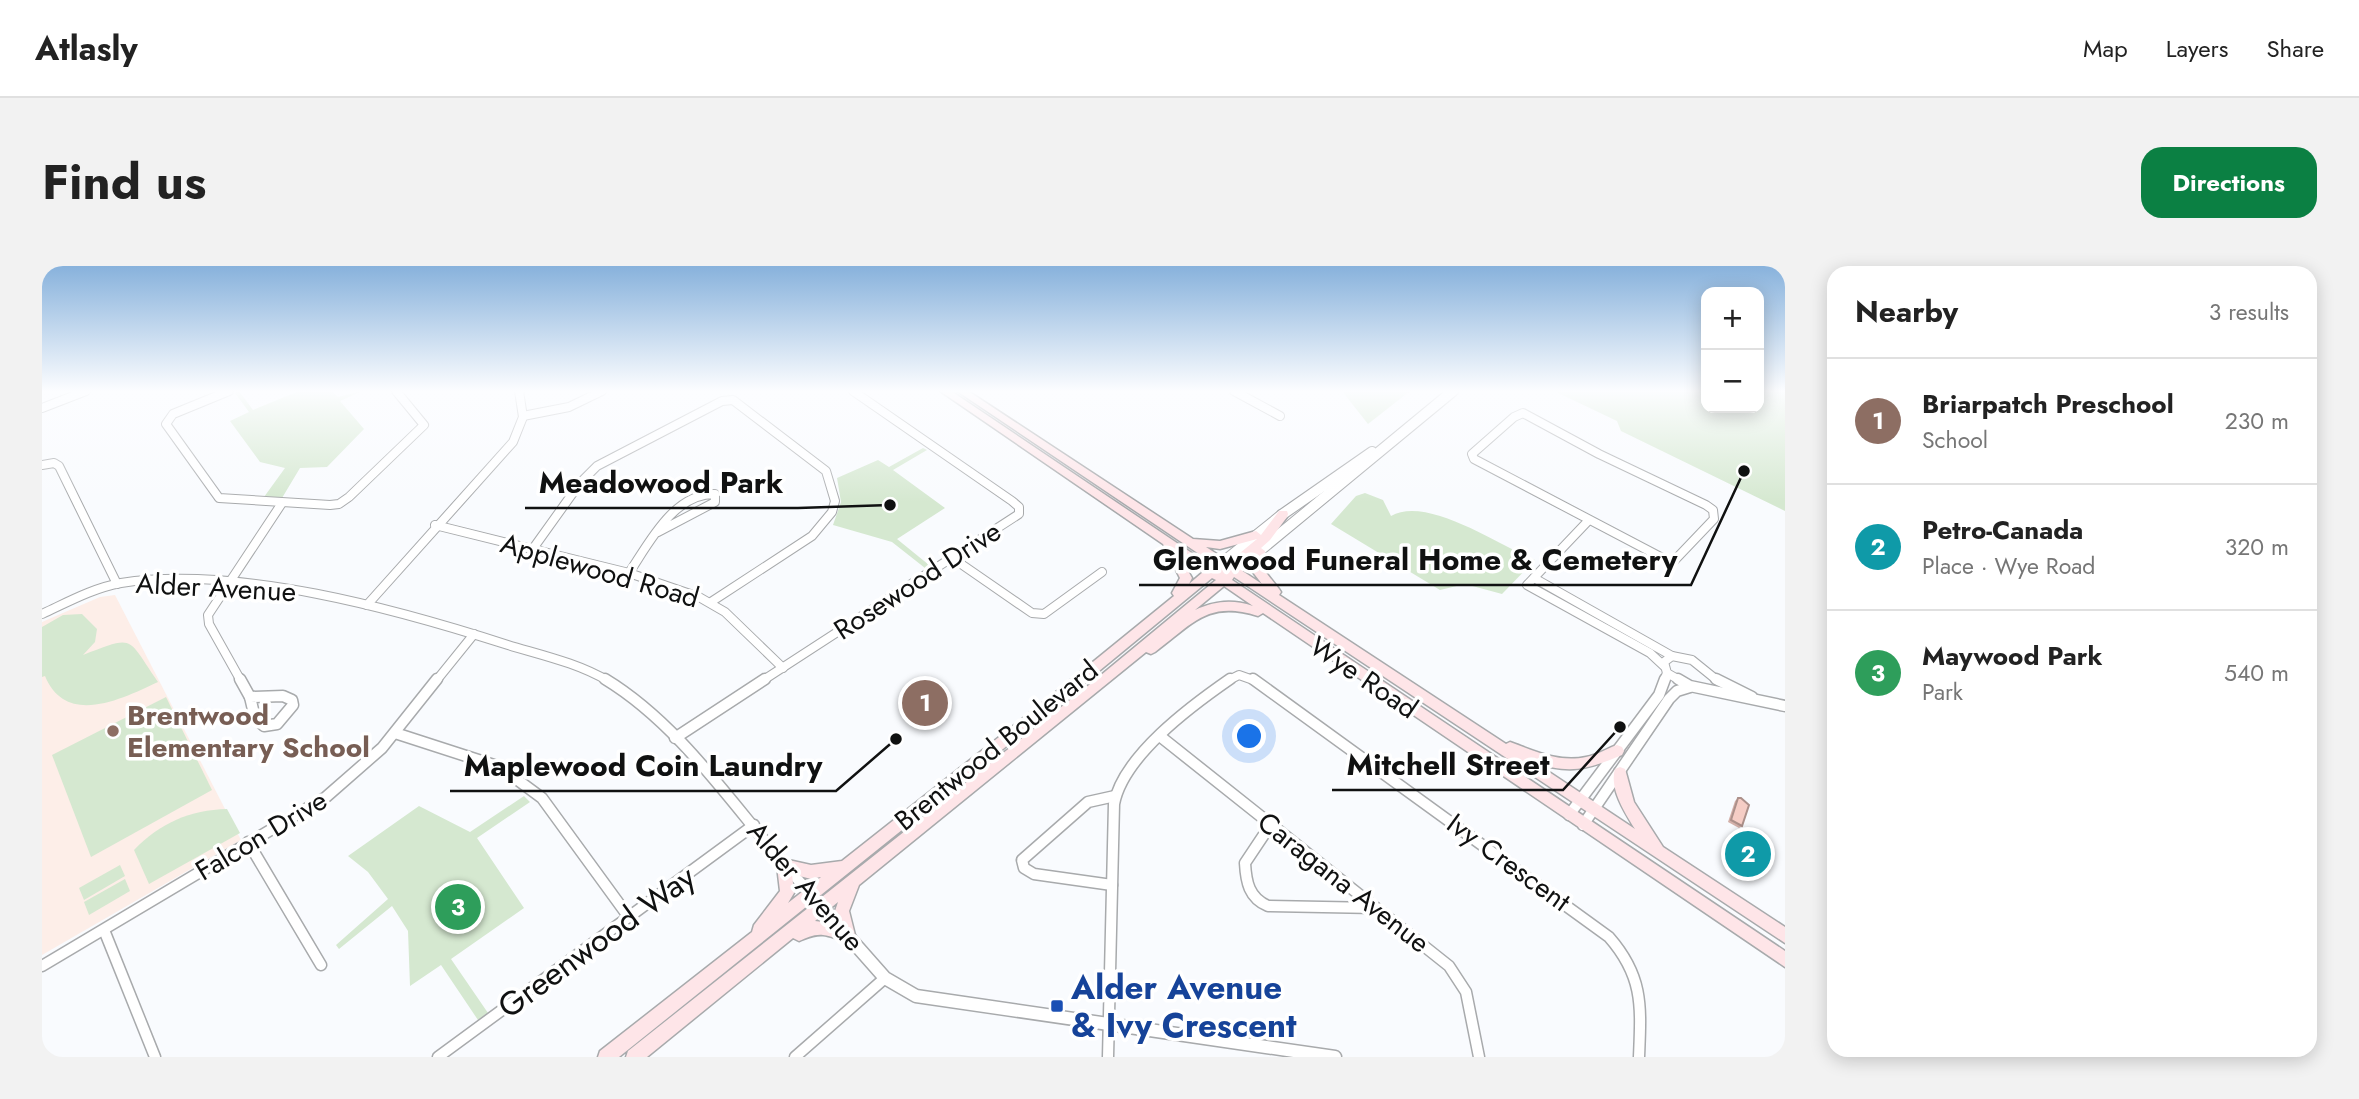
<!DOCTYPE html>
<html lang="en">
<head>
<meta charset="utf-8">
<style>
	body { margin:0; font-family:Jost,sans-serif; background:#f2f2f2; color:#222 }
	.controls { position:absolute; right:21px; top:21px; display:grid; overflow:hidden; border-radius:14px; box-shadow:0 4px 18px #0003 }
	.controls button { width:63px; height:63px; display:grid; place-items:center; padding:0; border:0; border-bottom:2px solid #e0e0e0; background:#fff; color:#222; font:35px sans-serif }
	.you { position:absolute; left:1208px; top:471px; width:24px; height:24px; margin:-18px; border:5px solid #fff; border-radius:50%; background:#1a73e8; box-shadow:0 0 0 10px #1a73e833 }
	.badge { display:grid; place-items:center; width:46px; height:46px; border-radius:50%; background:#0b8043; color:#fff; font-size:23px; font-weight:700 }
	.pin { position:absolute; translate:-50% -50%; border:4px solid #fff; box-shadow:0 2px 7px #0006 }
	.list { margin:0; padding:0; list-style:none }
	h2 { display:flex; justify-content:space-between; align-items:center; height:91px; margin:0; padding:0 28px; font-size:30px }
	h2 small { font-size:23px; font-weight:400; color:#767676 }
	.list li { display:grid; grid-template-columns:46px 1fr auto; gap:21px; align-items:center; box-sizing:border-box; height:126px; padding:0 28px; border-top:2px solid #e0e0e0 }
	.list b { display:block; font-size:26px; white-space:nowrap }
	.list p { margin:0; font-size:23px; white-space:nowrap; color:#767676 }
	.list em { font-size:23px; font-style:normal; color:#767676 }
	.map { position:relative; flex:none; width:1743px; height:791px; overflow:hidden; border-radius:21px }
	header { display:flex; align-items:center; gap:42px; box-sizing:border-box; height:98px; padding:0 35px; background:#fff; border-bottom:2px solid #e0e0e0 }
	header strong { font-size:33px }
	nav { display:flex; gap:38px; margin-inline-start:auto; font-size:24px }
	.intro { display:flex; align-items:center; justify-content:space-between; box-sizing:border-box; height:168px; padding:0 42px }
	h1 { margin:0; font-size:49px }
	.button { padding:18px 32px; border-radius:21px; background:#0b8043; color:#fff; font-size:24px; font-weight:700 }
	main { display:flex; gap:42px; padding:0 42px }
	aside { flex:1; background:#fff; border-radius:21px; box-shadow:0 4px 18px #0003 }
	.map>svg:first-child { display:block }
	.education { fill:#fdeee8 }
	.green { fill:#d5e8d0 }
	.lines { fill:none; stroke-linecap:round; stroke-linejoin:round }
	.minor-far1-casing { stroke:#a8aaac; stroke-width:10 }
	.minor-casing { stroke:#a8aaac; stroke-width:13 }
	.tertiary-far1-casing { stroke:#a8aaac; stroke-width:12 }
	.tertiary-casing { stroke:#a8aaac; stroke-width:15 }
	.secondary-casing { stroke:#a8aaac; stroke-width:3 }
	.minor-far1 { stroke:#fff; stroke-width:8 }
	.minor { stroke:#fff; stroke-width:10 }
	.tertiary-far1 { stroke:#fff; stroke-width:10 }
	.tertiary { stroke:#fff; stroke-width:12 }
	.secondary { fill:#fee5e8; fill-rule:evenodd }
	.wall { fill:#d3b0a9 }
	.building { fill:#f5cdc5; stroke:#ac908a; stroke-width:2 }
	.education-dot { fill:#8d6e63; stroke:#fff; stroke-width:2.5 }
	.transit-dot { fill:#1a4fb4; stroke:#fff; stroke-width:2.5 }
	.labels { text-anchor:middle; stroke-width:7; stroke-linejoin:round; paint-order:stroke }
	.street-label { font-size:28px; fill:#101111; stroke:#fff }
	.education-label { font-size:28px; font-weight:bold; fill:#785e54; stroke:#fff; text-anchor:start }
	.near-street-label { font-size:33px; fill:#101111; stroke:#fff }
	.near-transit-label { font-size:33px; font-weight:bold; fill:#164399; stroke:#fff; text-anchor:start }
	.leader { fill:none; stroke:#101111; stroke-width:2.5 }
	.callout-dot { fill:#101111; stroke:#fff; stroke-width:2.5 }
	.callout-label { font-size:30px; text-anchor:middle; font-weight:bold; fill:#101111; stroke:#fff; stroke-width:7; stroke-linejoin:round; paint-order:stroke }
</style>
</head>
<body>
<header>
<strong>Atlasly</strong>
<nav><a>Map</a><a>Layers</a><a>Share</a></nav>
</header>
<div class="intro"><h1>Find us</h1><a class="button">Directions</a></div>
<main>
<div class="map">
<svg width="1743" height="791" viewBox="0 0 1743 791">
	<rect width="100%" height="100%" fill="#f9fbfe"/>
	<!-- education -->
	<polygon class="education" points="73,329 199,574 0,689 0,356 58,331"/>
	<!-- green -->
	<g class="green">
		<polygon points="197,125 211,144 257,125 290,125 296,131 320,125 298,135 322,163 285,201 258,202 240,232 222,231 243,202 218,196 188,155 207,146 193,127"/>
		<polygon points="1300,125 1368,125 1326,158"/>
		<polygon points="1512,125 1664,125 1664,142 1717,142 1717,125 1743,125 1743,245 1579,165 1575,155"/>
		<polygon points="881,182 885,184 851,204 903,242 855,273 887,299 883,302 850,276 791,259 799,236 795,212 836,194 847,201"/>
		<path d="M1323 227 1341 234 1349 250C1385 229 1458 280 1493 294L1460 328 1423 318 1398 324 1289 258 1314 230Z"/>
		<path d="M40 348 55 363 53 376 41 389C94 369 84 370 116 416 80 433 24 461 3 410L0 411V361L21 349Z"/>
		<polygon points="124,431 170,524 49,591 10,489"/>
		<polygon points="482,530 488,536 435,572 482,642 409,693 446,747 436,754 399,699 368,720 366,665 350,640 297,683 294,679 346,633 326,606 306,590 377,540 428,566"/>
		<path d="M185 543 198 567 107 618 92 584C118 557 148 544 185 543Z"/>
		<polygon points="78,599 83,610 42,634 37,622"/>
		<polygon points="83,613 88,625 47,649 42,636"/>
	</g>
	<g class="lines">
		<!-- minor-far1 casing -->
		<g class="minor-far1-casing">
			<g id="minor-far1">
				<polyline points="187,125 131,148 124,158 177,232 288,239 297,238 307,231 382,159 354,125"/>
				<polyline points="1192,125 1238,150"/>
				<polyline points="0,142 44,125"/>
				<polygon points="1481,147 1557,188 1664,239 1671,244 1672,253 1630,297 1432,193 1430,188 1472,151"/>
				<polyline points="481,150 527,141 560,125"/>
				<polyline points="0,199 12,197 17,200 75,318"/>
				<polyline points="1546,255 1485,319 1608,387 1622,400"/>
				<polyline points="393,259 587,307 657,331 683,346 741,402"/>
				<polyline points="490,284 538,217 555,200 680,135 691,134 784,205 793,235 790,246 770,270 669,336"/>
				<polyline points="909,291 990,347 1002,348 1060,306"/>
				<path d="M587 307C607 277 632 227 673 228V236L616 266"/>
				<polyline points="1492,312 1630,390"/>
				<polyline points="325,339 471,176 481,151 477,125"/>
				<path d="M0 348C26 336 51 322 79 317 196 299 354 343 466 379 499 389 536 397 566 415"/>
				<polyline points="199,415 167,358 166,349 240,237"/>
				<polyline points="394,415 432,368"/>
				<polyline points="720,415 977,248 977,241 970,235 811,125"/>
				<polyline points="1185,415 1197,409 1214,415"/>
				<polyline points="1622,415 1625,407"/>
				<polyline points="1639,415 1625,407 1622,396 1630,390 1650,394 1676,415"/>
			</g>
		</g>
		<!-- minor casing -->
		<g class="minor-casing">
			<g id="minor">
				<polyline points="198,413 208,431"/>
				<path d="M563 413C647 464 702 558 769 628"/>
				<path d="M1211 413 1567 671C1602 711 1599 741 1597 791"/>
				<polyline points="1636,413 1648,420 1743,440"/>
				<polyline points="1674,413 1710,431"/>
				<polygon points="241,430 250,434 251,439 235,458 222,460 213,452 208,431"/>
				<polyline points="353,467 458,501 500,532 586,650"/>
				<polyline points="1119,471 1407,700 1424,726 1437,791"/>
				<polyline points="633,472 723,413"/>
				<polyline points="1527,549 1617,429 1623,413"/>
				<path d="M1229 558 1203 597C1204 616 1207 632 1226 640L1334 642"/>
				<polyline points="1541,559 1627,433 1635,425 1648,421"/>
				<polyline points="206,576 279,699"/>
				<polyline points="1070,619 992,608 982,602 980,594 1046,536 1073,530"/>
				<polyline points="62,664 113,791"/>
				<polyline points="0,700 284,531 340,482 395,413"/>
				<polyline points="396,791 712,559"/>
				<polyline points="753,791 843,712"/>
				<path d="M1066 791 1072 538C1081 490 1149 440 1188 413"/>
			</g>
		</g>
		<!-- tertiary-far1 casing -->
		<g class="tertiary-far1-casing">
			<g id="tertiary-far1">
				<polyline points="1180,297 1241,248 1330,186"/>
				<polyline points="1193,305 1411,125"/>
			</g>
		</g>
		<!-- tertiary casing -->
		<g class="tertiary-casing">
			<polyline id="tertiary" points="775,635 843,712 874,730 1293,791"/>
		</g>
		<!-- secondary casing -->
		<g class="secondary-casing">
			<path id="secondary" d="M898 125H909L1169 300 1172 298 915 125H926L1151 273 1178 275 1214 265 1219 269 1237 245H1245L1246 248 1245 251 1228 274 1219 282 1223 285 1222 304 1237 323 1239 326 1237 329 1464 478 1468 476C1493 485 1517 497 1544 491 1555 489 1564 483 1575 479L1580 481 1582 485 1580 489C1547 503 1527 509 1492 496L1593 563C1583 547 1567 522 1573 503L1578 501 1583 503 1592 536 1621 581 1743 661V677L1192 311 1190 314 1743 685V701L1221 347 1216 350C1165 334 1151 358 1113 386L1109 388 1104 386 817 619 807 645 813 669 811 674C801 677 792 670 781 669 772 668 765 672 757 675L751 672 605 791H584L586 785 1047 419 1174 314 1170 312 1017 438 577 791H556L558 785 710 666 712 659 738 625 735 600 737 595 742 593 769 599 800 595 1009 430 1132 330 1130 327 1138 312 1121 278ZM1215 273 1187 296 1164 281 1178 283ZM1211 288 1210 305 1220 318 1196 302ZM1137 289 1161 306 1147 318 1150 312ZM1182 320 1211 340C1190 333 1173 335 1153 344ZM750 608 769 613 779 611 746 637 752 627ZM796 636 793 645 796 658 773 655Z"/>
		</g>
		<!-- minor-far1 -->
		<use href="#minor-far1" class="minor-far1"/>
		<!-- minor -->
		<use href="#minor" class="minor"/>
		<!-- tertiary-far1 -->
		<use href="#tertiary-far1" class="tertiary-far1"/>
		<!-- tertiary -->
		<use href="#tertiary" class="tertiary"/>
		<!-- secondary -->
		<use href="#secondary" class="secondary"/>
	</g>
	<!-- wall -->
	<g class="wall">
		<polygon points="1696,532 1700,560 1697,562 1686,556 1693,535"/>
		<polygon points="1702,571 1723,596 1716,600 1690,584 1695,575"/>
	</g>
	<!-- building -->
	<g class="building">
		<polygon points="1696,532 1699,532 1707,539 1700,560 1689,554"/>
		<polygon points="1702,571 1728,587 1723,596 1697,579"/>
	</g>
	<!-- sky -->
	<linearGradient id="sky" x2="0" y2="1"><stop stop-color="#88b2dc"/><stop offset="0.53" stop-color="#fcfdff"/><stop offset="1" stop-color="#fcfdff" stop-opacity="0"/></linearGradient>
	<rect width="1743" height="236" fill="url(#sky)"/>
	<!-- markers -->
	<circle class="education-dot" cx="71" cy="465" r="7"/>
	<rect class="transit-dot" x="1008" y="733" width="14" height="14" rx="3.5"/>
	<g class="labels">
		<!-- street labels -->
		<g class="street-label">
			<text transform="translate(558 304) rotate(16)" y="10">Applewood Road</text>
			<text transform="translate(875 314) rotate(-33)" y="10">Rosewood Drive</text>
			<text transform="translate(174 321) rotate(3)" y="10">Alder Avenue</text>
			<text transform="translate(1322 411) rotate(34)" y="10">Wye Road</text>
			<text transform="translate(954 479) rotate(-39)" y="10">Brentwood Boulevard</text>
			<text transform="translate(219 569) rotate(-31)" y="10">Falcon Drive</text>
			<text transform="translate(1467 596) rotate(36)" y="10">Ivy Crescent</text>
			<text transform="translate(1302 616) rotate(38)" y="10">Caragana Avenue</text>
			<text transform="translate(764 620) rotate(49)" y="10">Alder Avenue</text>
		</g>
		<!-- education labels -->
		<g class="education-label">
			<text x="85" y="459">Brentwood<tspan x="85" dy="32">Elementary School</tspan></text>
		</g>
		<!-- near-street labels -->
		<g class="near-street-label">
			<text transform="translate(554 675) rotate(-36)" y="12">Greenwood Way</text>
		</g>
		<!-- near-transit labels -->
		<g class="near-transit-label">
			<text x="1029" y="733">Alder Avenue<tspan x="1029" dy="38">&amp; Ivy Crescent</tspan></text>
		</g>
	</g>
	<!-- callouts -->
	<path class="leader" d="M848 239L756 242H483M1702 205L1649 319H1097M1578 461L1521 524H1290M854 473L794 525H408"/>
	<g class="callout-dot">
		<circle cx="848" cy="239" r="7"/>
		<circle cx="1702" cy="205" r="7"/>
		<circle cx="1578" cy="461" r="7"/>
		<circle cx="854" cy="473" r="7"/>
	</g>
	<g class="callout-label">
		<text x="619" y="227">Meadowood Park</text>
		<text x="1373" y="304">Glenwood Funeral Home &amp; Cemetery</text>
		<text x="1406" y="509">Mitchell Street</text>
		<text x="601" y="510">Maplewood Coin Laundry</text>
	</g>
</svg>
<div class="controls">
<button>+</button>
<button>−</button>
</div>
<div class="you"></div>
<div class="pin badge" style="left:883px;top:437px;background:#8d6e63">1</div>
<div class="pin badge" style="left:1706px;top:588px;background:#0f9aa8">2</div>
<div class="pin badge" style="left:416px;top:641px;background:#2e9e5b">3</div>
</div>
<aside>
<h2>Nearby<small>3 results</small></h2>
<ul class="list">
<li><span class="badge" style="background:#8d6e63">1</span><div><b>Briarpatch Preschool</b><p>School</p></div><em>230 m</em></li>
<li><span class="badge" style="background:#0f9aa8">2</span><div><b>Petro-Canada</b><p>Place · Wye Road</p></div><em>320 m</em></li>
<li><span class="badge" style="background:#2e9e5b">3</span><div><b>Maywood Park</b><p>Park</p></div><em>540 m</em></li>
</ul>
</aside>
</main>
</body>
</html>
